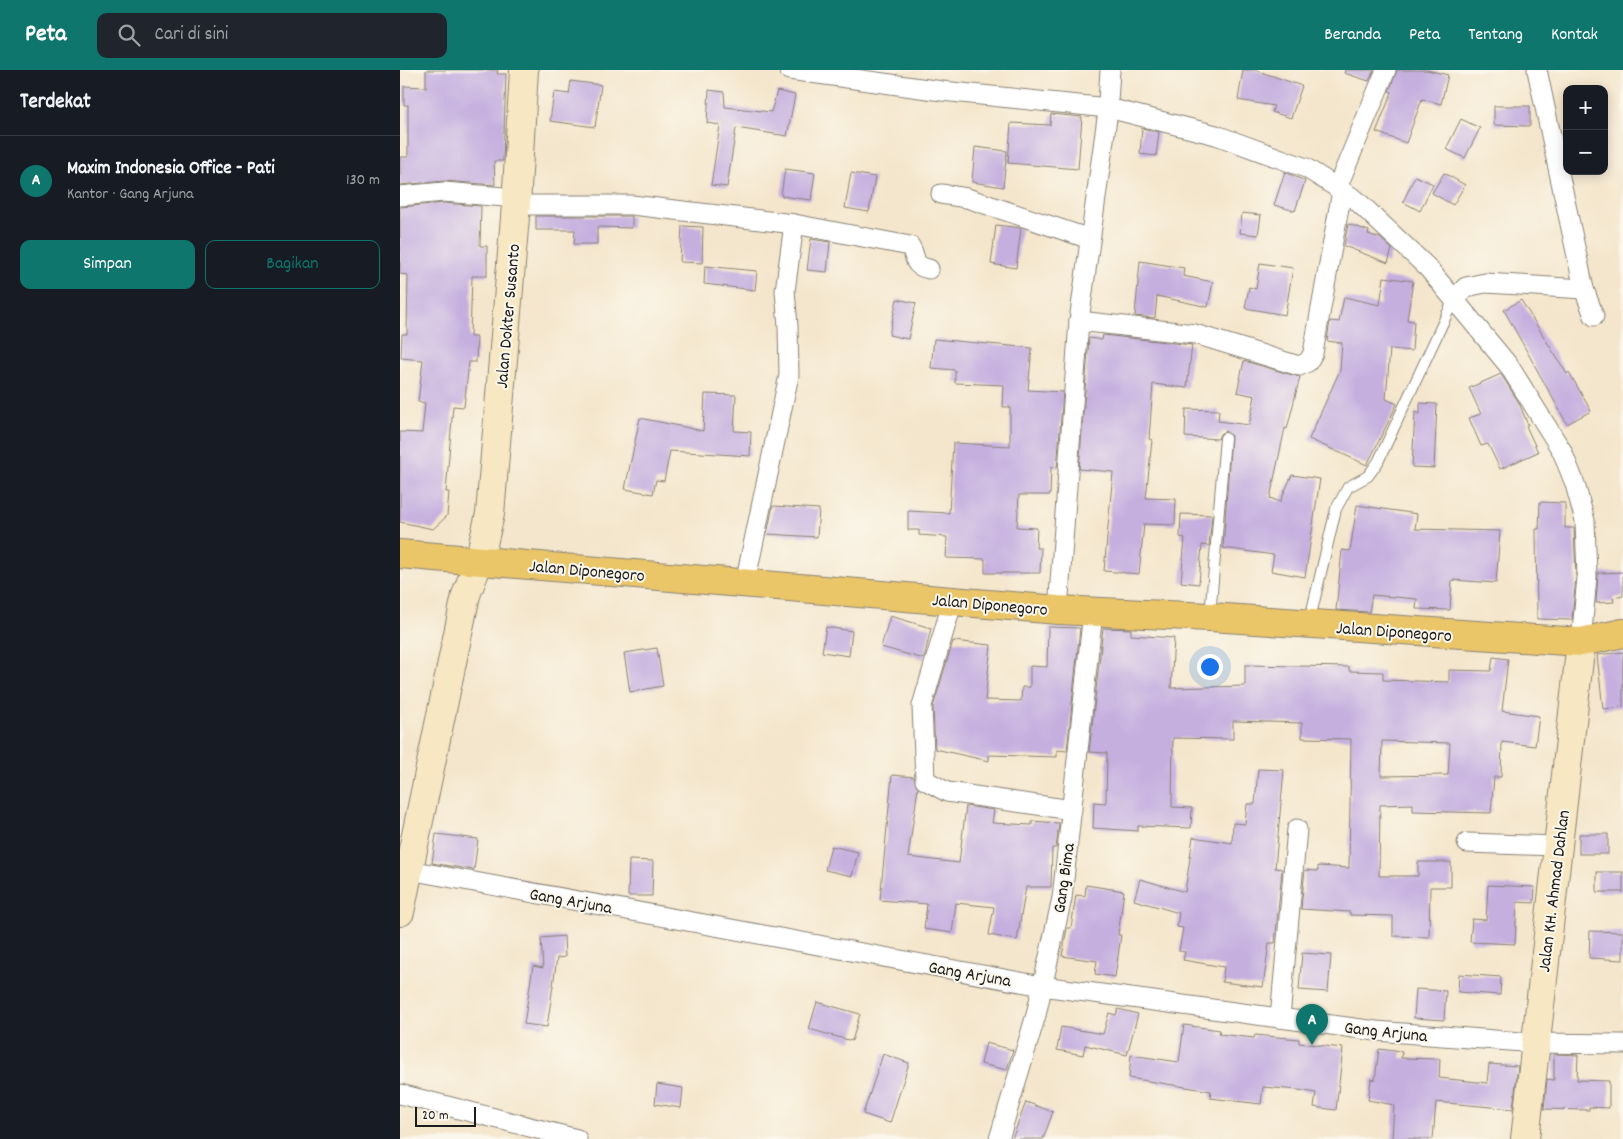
<!DOCTYPE html>
<html lang="id">
<head>
<meta charset="utf-8">
<style>
	body { margin:0; font-family:Dekko,sans-serif; background:#20242c; color:#f1f3f6 }
	.controls { position:absolute; right:15px; top:15px; display:grid; overflow:hidden; border-radius:10px; box-shadow:0 2px 12px #0003 }
	.controls button { width:45px; height:45px; display:grid; place-items:center; padding:0; border:0; border-bottom:1px solid #363941; background:#171b24; color:#f1f3f6; font:25px sans-serif }
	.scale { position:absolute; left:15px; bottom:12px; width:61px; box-sizing:border-box; padding-left:5px; border:2px solid #1c1c1c; border-top:0; font-size:14px; line-height:18px; white-space:nowrap; color:#1c1c1c; -webkit-text-stroke:4px #fbf7ec; paint-order:stroke }
	.you { position:absolute; left:809px; top:596px; width:18px; height:18px; margin:-12px; border:4px solid #fff; border-radius:50%; background:#1a73e8; box-shadow:0 0 0 8px #1a73e833 }
	.badge { display:grid; place-items:center; width:32px; height:32px; border-radius:50%; background:#0f766e; color:#fff; font-size:16px; font-weight:700 }
	.pin { position:absolute; translate:-50% -41px; filter:drop-shadow(0 1px 2px #0008) }
	.pin::after { content:''; position:absolute; top:26px; width:18px; height:15px; background:inherit; clip-path:polygon(0 0,100% 0,50% 100%) }
	.list { margin:0; padding:0; list-style:none }
	h2 { display:flex; justify-content:space-between; align-items:center; height:65px; margin:0; padding:0 20px; font-size:21px }
	h2 small { font-size:16px; font-weight:400; color:#9ea1a6 }
	.list li { display:grid; grid-template-columns:32px 1fr auto; gap:15px; align-items:center; box-sizing:border-box; height:90px; padding:0 20px; border-top:1px solid #363941 }
	.list b { display:block; font-size:19px; white-space:nowrap }
	.list p { margin:0; font-size:16px; white-space:nowrap; color:#9ea1a6 }
	.list em { font-size:16px; font-style:normal; color:#9ea1a6 }
	.actions { display:flex; gap:10px; padding:15px 20px }
	.actions a { flex:1; padding:11px 0; border:1px solid #0f766e; border-radius:10px; text-align:center; font-size:18px; color:#0f766e }
	.actions .main { background:#0f766e; color:#fff }
	.icon { flex:none; width:28px; height:28px; fill:none; stroke:currentColor; stroke-width:2; stroke-linecap:round; stroke-linejoin:round }
	.map { position:relative; flex:none; width:1223px; height:1069px; overflow:hidden }
	header { display:flex; align-items:center; gap:30px; box-sizing:border-box; height:70px; padding:0 25px; background:#0f766e; color:#fff }
	header strong { font-size:24px }
	nav { display:flex; gap:28px; margin-inline-start:auto; font-size:18px }
	.search { width:350px; height:45px; background:#20242c; display:flex; align-items:center; gap:12px; box-sizing:border-box; padding:0 18px; border-radius:10px; color:#9ea1a6; font-size:19px }
	main { display:flex }
	aside { flex:1; background:#171b24 }
	.map>svg:first-child { display:block }
	.building { fill:#c5afdf; fill-rule:evenodd }
	.lines { fill:none; stroke-linecap:round; stroke-linejoin:round }
	.lane-casing { stroke:#888174; stroke-width:12 }
	.street-casing { stroke:#888174; stroke-width:21 }
	.secondary-casing { stroke:#888174; stroke-width:30 }
	.primary-casing { stroke:#888174; stroke-width:30 }
	.lane { stroke:#fff; stroke-width:10 }
	.street { stroke:#fff; stroke-width:19 }
	.secondary { stroke:#f7e8c3; stroke-width:28 }
	.primary { stroke:#ebc669; stroke-width:28 }
	.labels { text-anchor:middle; stroke-width:4; stroke-linejoin:round; paint-order:stroke }
	.street-label { font-size:18px; fill:#1c1c1c; stroke:#fbf7ec }
</style>
</head>
<body>
<header>
<strong>Peta</strong>
<div class="search"><svg class="icon" aria-label="search" viewBox="0 0 24 24"><circle cx="10" cy="10" r="6"/><path d="M15 15l6 6"/></svg>Cari di sini</div>
<nav><a>Beranda</a><a>Peta</a><a>Tentang</a><a>Kontak</a></nav>
</header>
<main>
<aside>
<h2>Terdekat<small></small></h2>
<ul class="list">
<li><span class="badge">A</span><div><b>Maxim Indonesia Office - Pati</b><p>Kantor · Gang Arjuna</p></div><em>130 m</em></li>
</ul>
<div class="actions"><a class="main">Simpan</a><a>Bagikan</a></div>
</aside>
<div class="map">
<svg width="1223" height="1069" viewBox="0 0 1223 1069">
	<rect width="100%" height="100%" fill="#fbf7ec"/>
	<filter id="ink" filterUnits="userSpaceOnUse"><feTurbulence type="fractalNoise" baseFrequency=".02" numOctaves="2"/><feDisplacementMap in="SourceGraphic" scale="10" xChannelSelector="R" yChannelSelector="G"/><feConvolveMatrix kernelMatrix="1 2 1 2 8 2 1 2 1" color-interpolation-filters="sRGB"/></filter>
	<filter id="wash" filterUnits="userSpaceOnUse"><feTurbulence type="fractalNoise" baseFrequency=".0096" numOctaves="4" result="noise"/><feDisplacementMap in="SourceGraphic" scale="20" xChannelSelector="R" yChannelSelector="G"/><feGaussianBlur stdDeviation="1.12" result="paint"/><feColorMatrix in="noise" values="0 0 0 0 0 0 0 0 0 0 0 0 0 0 0 0 0 1.4 0 .05"/><feComposite in="paint" operator="in"/></filter>
	<g filter="url(#wash)">
		<rect width="100%" height="100%" fill="#f4e6cc"/>
		<g id="blocks">
			<!-- building -->
			<g class="building">
				<polygon points="26,0 98,0 97,4 106,4 103,91 94,91 95,115 45,111 0,115 0,87 8,87 8,35 4,35 4,16 26,17"/>
				<polygon points="843,0 855,0 902,16 891,48 872,42 874,36 838,30"/>
				<polygon points="945,0 974,0 969,11 944,3"/>
				<polygon points="997,0 1027,0 1048,5 1041,34 1022,29 1006,73 976,62 992,22 989,21"/>
				<polygon points="171,11 201,15 195,57 150,51 154,22 169,24"/>
				<polygon points="309,20 324,22 325,37 371,42 377,21 395,25 387,66 336,58 327,117 311,115 320,55 307,53"/>
				<polygon points="1094,36 1130,36 1130,56 1094,55"/>
				<polygon points="651,44 682,47 678,99 608,93 611,53 650,55"/>
				<polygon points="1061,49 1080,58 1065,88 1046,79"/>
				<polygon points="742,58 759,62 756,86 740,84"/>
				<polygon points="575,77 607,81 603,117 572,112"/>
				<polygon points="385,99 415,103 411,130 381,126"/>
				<polygon points="885,102 905,111 895,141 874,135"/>
				<polygon points="451,103 475,107 469,142 445,138"/>
				<polygon points="1044,103 1065,115 1053,135 1032,123"/>
				<polygon points="1015,106 1033,114 1020,141 1003,132"/>
				<polygon points="44,133 81,136 80,176 87,176 87,206 72,206 70,267 77,267 76,292 69,292 64,337 53,336 46,422 49,422 47,446 33,459 0,452 0,362 22,363 25,333 18,332 23,290 1,288 2,264 7,264 8,205 0,204 0,137"/>
				<polygon points="842,143 861,145 858,165 840,163"/>
				<polygon points="136,146 232,146 232,158 197,157 197,174 174,174 175,160 136,160"/>
				<polygon points="948,154 969,161 968,164 980,168 992,179 988,193 944,176"/>
				<polygon points="596,155 621,158 616,198 591,194"/>
				<polygon points="282,156 303,157 302,193 280,192"/>
				<polygon points="411,169 430,172 427,202 407,200"/>
				<polygon points="740,191 784,198 783,206 813,212 808,237 757,226 755,248 735,246"/>
				<polygon points="860,193 893,198 885,245 845,238 849,217 856,219"/>
				<polygon points="305,196 357,201 355,220 304,214"/>
				<polygon points="984,207 1013,211 1007,250 1014,251 1012,281 990,279 986,329 997,334 967,395 909,369 940,300 942,273 927,271 930,251 939,252 944,227 980,235"/>
				<polygon points="497,229 516,233 508,269 489,265"/>
				<polygon points="1121,230 1167,304 1169,302 1191,341 1167,354 1104,240"/>
				<polygon points="703,265 792,275 787,318 753,314 749,369 752,370 746,428 776,429 775,455 744,454 739,504 704,501 713,402 679,399 689,268 702,270"/>
				<polygon points="534,269 632,278 628,320 663,322 657,398 651,397 650,425 619,425 617,457 637,458 636,478 641,478 640,503 585,503 585,489 546,488 547,467 519,465 519,460 508,460 508,441 549,443 553,373 610,376 610,337 603,337 604,315 555,313 555,300 531,298"/>
				<polygon points="844,291 900,307 887,359 885,358 870,428 880,432 892,405 920,409 905,507 871,501 874,485 823,478 831,366 825,361 820,364 818,369 785,367 786,339 819,340 818,351 849,355 855,326 837,322"/>
				<polygon points="1101,304 1119,333 1128,355 1126,356 1138,382 1100,399 1088,374 1081,376 1069,348 1081,344 1069,318"/>
				<polygon points="305,324 336,325 334,361 351,362 350,386 270,381 264,411 256,410 253,424 225,419 240,348 303,361"/>
				<polygon points="1020,333 1037,334 1034,398 1012,397 1015,342 1020,344"/>
				<polygon points="1140,432 1165,433 1165,458 1174,458 1176,507 1172,550 1137,549 1136,459 1139,459"/>
				<polygon points="957,435 1017,444 1015,459 1100,461 1096,513 1052,510 1050,540 1016,539 1017,529 972,525 969,542 936,540 942,480 950,481"/>
				<polygon points="373,436 419,439 417,467 367,464"/>
				<polygon points="781,444 812,445 809,476 802,475 799,514 781,512 785,468 780,467"/>
				<polygon points="1223,502 1223,526 1213,528 1214,532 1196,533 1198,503"/>
				<polygon points="490,546 531,558 524,589 481,577"/>
				<polygon points="426,557 452,561 449,586 422,582"/>
				<polygon points="648,557 680,558 667,681 657,680 657,687 589,685 589,691 535,679 533,637 553,571 591,575 585,630 621,631 622,617 630,617 630,596 647,597"/>
				<path d="M703 558 731 559V565L774 568 771 618 845 616V595L949 597V601L983 602V610L1049 612V600L1091 601 1093 587 1108 589 1102 641 1139 646 1135 676 1102 672 1101 707H1094L1091 743 1013 741V734L980 735 979 806H1018V792H1051V817H1030L1029 867 993 866V846L950 845V842L901 839 905 800 918 801V796L949 798 951 669 902 668V653L833 651V669L773 668 772 737 792 738 791 758 738 756V761L693 758 694 732 706 733 707 683 689 682ZM982 671 1050 673 1048 705 981 706Z"/>
				<polygon points="257,578 263,616 230,622 224,583"/>
				<polygon points="1223,582 1223,637 1203,639 1197,585"/>
				<polygon points="858,699 884,700 875,798 882,799 875,873 869,873 863,917 822,912 824,897 783,890 785,882 779,881 783,858 777,857 779,843 734,830 740,809 785,822 793,767 832,773 833,753 845,754 847,734 855,734"/>
				<polygon points="492,705 514,707 518,718 508,787 559,793 566,736 594,740 592,753 632,755 632,751 659,753 656,778 652,778 651,817 626,817 617,870 589,865 594,837 556,833 552,863 524,859 527,834 480,830"/>
				<polygon points="36,764 78,769 74,800 32,793"/>
				<rect x="1179" y="764" width="29" height="20"/>
				<polygon points="431,776 458,782 452,806 425,800"/>
				<polygon points="229,790 253,791 252,826 228,826"/>
				<rect x="1197" y="802" width="26" height="20"/>
				<polygon points="686,815 724,821 718,865 721,865 715,907 695,904 697,891 662,886 667,858 671,858 676,825 685,826"/>
				<polygon points="1088,815 1135,817 1134,833 1117,832 1115,874 1070,872 1072,849 1086,850"/>
				<polygon points="1190,861 1223,862 1223,890 1189,888"/>
				<polygon points="164,866 165,887 157,888 147,957 124,954 133,896 143,898 141,868"/>
				<polygon points="902,883 931,885 928,922 899,920"/>
				<polygon points="1059,904 1101,907 1100,925 1058,922"/>
				<polygon points="1016,919 1046,921 1044,950 1014,948"/>
				<polygon points="417,932 460,944 452,971 409,959"/>
				<polygon points="718,939 738,944 727,985 685,975 683,985 657,980 661,957 703,964 709,943 716,945"/>
				<polygon points="784,955 820,960 819,964 854,968 855,965 899,969 899,973 943,978 936,1040 914,1037 916,1023 898,1020 863,1017 861,1034 810,1028 811,1021 729,1008 731,985 779,992"/>
				<polygon points="586,973 613,980 607,1000 581,994"/>
				<polygon points="979,979 1002,982 1001,988 1040,989 1039,1008 1087,1013 1089,994 1118,996 1113,1039 1036,1032 1033,1069 992,1069 994,1035 968,1030 971,1009 975,1010"/>
				<polygon points="483,984 509,993 490,1053 463,1044"/>
				<polygon points="1154,984 1178,985 1177,1010 1209,1011 1209,1038 1189,1037 1189,1040 1144,1039 1147,1009 1154,1010"/>
				<polygon points="257,1014 283,1018 281,1038 255,1034"/>
				<polygon points="626,1032 653,1042 643,1069 612,1069"/>
			</g>
		</g>
	</g>
	<g filter="url(#ink)">
		<use href="#blocks" fill-opacity="0" stroke="#888174" stroke-width="1"/>
		<g class="lines">
			<!-- lane casing -->
			<g class="lane-casing">
				<g id="lane">
					<polyline points="810,546 825,368"/>
					<polyline points="909,553 936,439 948,417 968,406 978,392 1054,229"/>
				</g>
			</g>
			<!-- street casing -->
			<g class="street-casing">
				<g id="street">
					<polyline points="389,0 542,21 708,38 816,65 906,98 955,129 1028,198 1109,296 1162,381 1175,414 1185,451 1187,507 1181,572"/>
					<polyline points="1137,0 1184,219 1194,246"/>
					<polyline points="937,118 986,0"/>
					<polyline points="541,124 567,128 690,169"/>
					<polyline points="0,126 44,122 117,128"/>
					<path d="M116 135H232L394 154 510 176C518 189 511 195 529 199"/>
					<polyline points="1054,229 1066,217 1085,213 1184,219"/>
					<polyline points="679,251 795,264 899,296 908,292 913,283 942,121"/>
					<polyline points="345,513 389,305 388,256 385,221 394,154"/>
					<polyline points="553,530 522,636 525,710 547,722 672,740"/>
					<polyline points="658,540 679,251 707,48 710,0"/>
					<polyline points="1067,773 1158,776"/>
					<polyline points="9,800 642,916 976,961 1135,973 1223,974"/>
					<polyline points="880,948 897,759"/>
					<polyline points="0,1024 177,1069"/>
					<polyline points="599,1069 636,945 662,828 693,542"/>
				</g>
			</g>
			<!-- secondary casing -->
			<g class="secondary-casing">
				<g id="secondary">
					<polyline points="0,842 66,525 79,491 90,444 116,135 124,0"/>
					<polyline points="1125,1069 1181,572"/>
				</g>
			</g>
			<!-- primary casing -->
			<g class="primary-casing">
				<polyline id="primary" points="0,484 658,540 810,547 1181,572 1223,563"/>
			</g>
			<!-- lane -->
			<use href="#lane" class="lane"/>
			<!-- street -->
			<use href="#street" class="street"/>
			<!-- secondary -->
			<use href="#secondary" class="secondary"/>
			<!-- primary -->
			<use href="#primary" class="primary"/>
		</g>
	</g>
	<g class="labels">
		<!-- street labels -->
		<g class="street-label">
			<text transform="translate(107 246) rotate(-85)" y="6">Jalan Dokter Susanto</text>
			<text transform="translate(187 500) rotate(5)" y="6">Jalan Diponegoro</text>
			<text transform="translate(590 534) rotate(5)" y="6">Jalan Diponegoro</text>
			<text transform="translate(994 561) rotate(4)" y="6">Jalan Diponegoro</text>
			<text transform="translate(663 808) rotate(-82)" y="6">Gang Bima</text>
			<text transform="translate(1153 821) rotate(-83)" y="6">Jalan KH. Ahmad Dahlan</text>
			<text transform="translate(171 830) rotate(10)" y="6">Gang Arjuna</text>
			<text transform="translate(570 903) rotate(10)" y="6">Gang Arjuna</text>
			<text transform="translate(986 961) rotate(6)" y="6">Gang Arjuna</text>
		</g>
	</g>
</svg>
<div class="controls">
<button>+</button>
<button>−</button>
</div>
<div class="scale">20 m</div>
<div class="you"></div>
<div class="pin badge" style="left:912px;top:975px">A</div>
</div>
</main>
</body>
</html>
